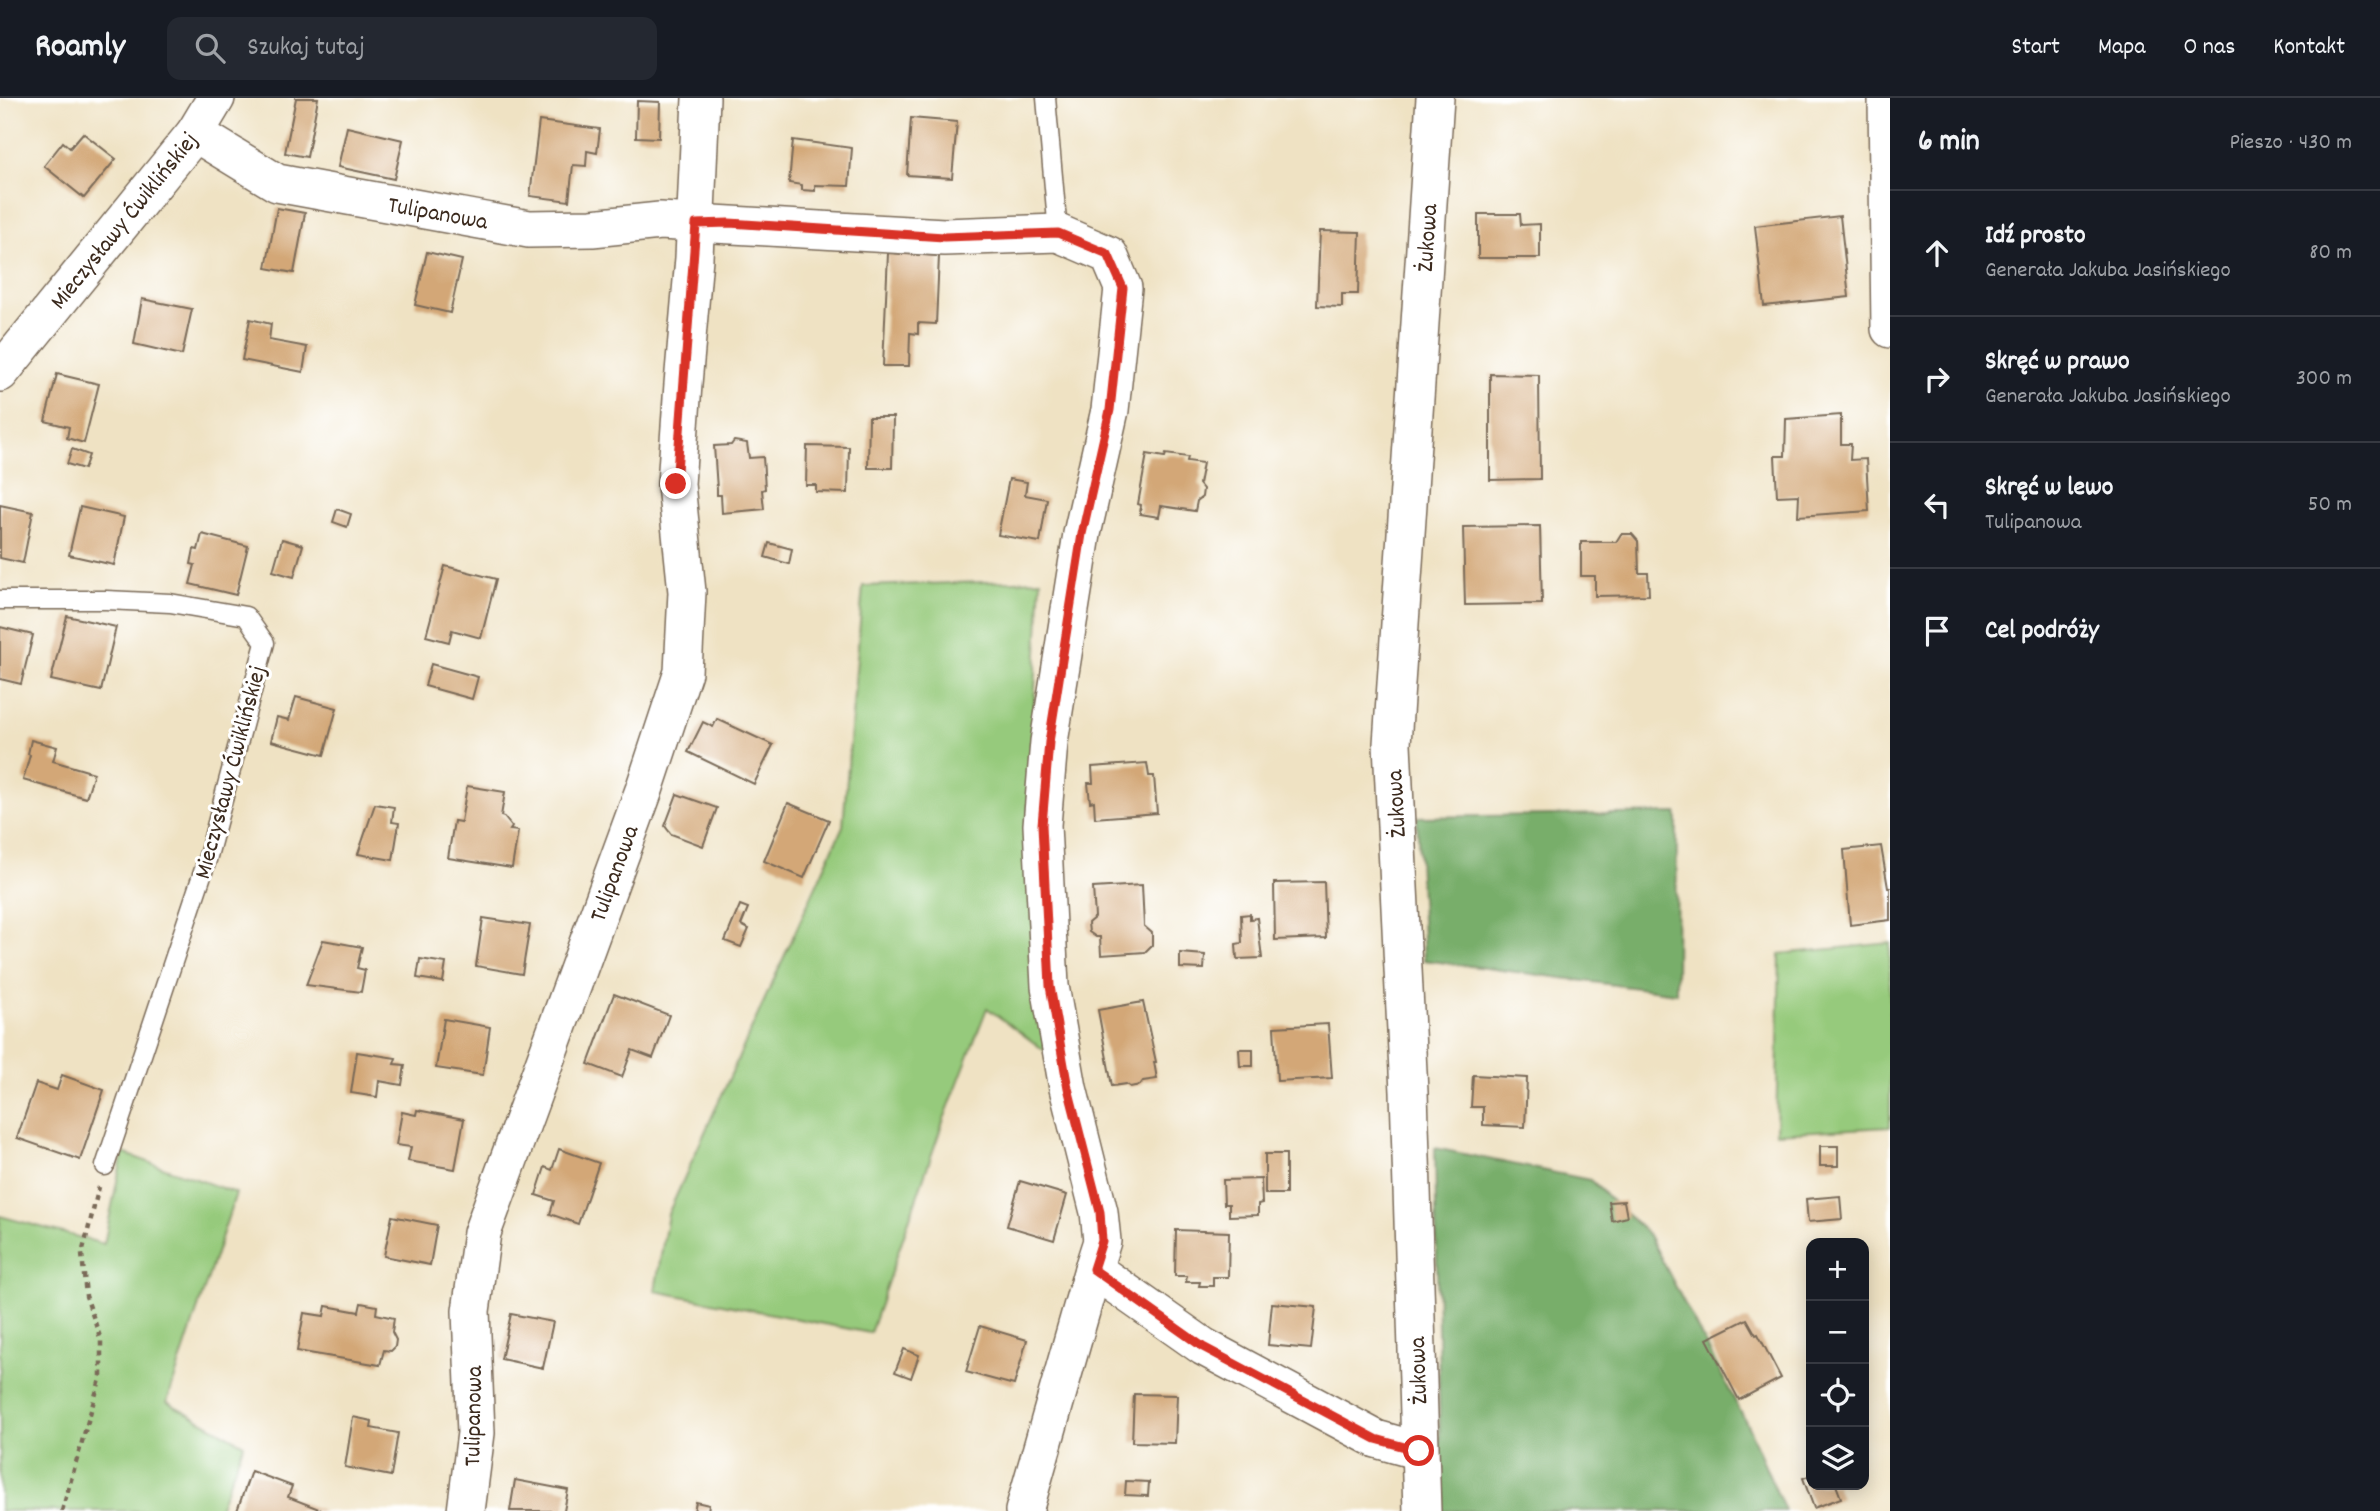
<!DOCTYPE html>
<html lang="pl">
<head>
<meta charset="utf-8">
<style>
	body { margin:0; font-family:Dekko,sans-serif; background:#242831; color:#f1f3f6 }
	.controls { position:absolute; right:21px; bottom:21px; display:grid; overflow:hidden; border-radius:14px; box-shadow:0 4px 18px #0003 }
	.controls button { width:63px; height:63px; display:grid; place-items:center; padding:0; border:0; border-bottom:2px solid #363941; background:#171b24; color:#f1f3f6; font:35px sans-serif }
	.stop { position:absolute; width:21px; height:21px; margin:-16px; border:5px solid #d93025; border-radius:50%; background:#fff }
	.stop.end { background:#d93025; border-color:#fff; box-shadow:0 2px 7px #0008 }
	.list { margin:0; padding:0; list-style:none }
	h2 { display:flex; justify-content:space-between; align-items:center; height:91px; margin:0; padding:0 28px; font-size:30px }
	h2 small { font-size:23px; font-weight:400; color:#9ea1a6 }
	.list li { display:grid; grid-template-columns:46px 1fr auto; gap:21px; align-items:center; box-sizing:border-box; height:126px; padding:0 28px; border-top:2px solid #363941 }
	.list b { display:block; font-size:26px; white-space:nowrap }
	.list p { margin:0; font-size:23px; white-space:nowrap; color:#9ea1a6 }
	.list em { font-size:23px; font-style:normal; color:#9ea1a6 }
	.icon { flex:none; width:38px; height:38px; fill:none; stroke:currentColor; stroke-width:2; stroke-linecap:round; stroke-linejoin:round }
	.map { position:relative; flex:none; width:1890px; height:1413px; overflow:hidden }
	header { display:flex; align-items:center; gap:42px; box-sizing:border-box; height:98px; padding:0 35px; background:#171b24; border-bottom:2px solid #363941 }
	header strong { font-size:33px }
	nav { display:flex; gap:38px; margin-inline-start:auto; font-size:24px }
	.search { width:490px; height:63px; background:#242831; display:flex; align-items:center; gap:18px; box-sizing:border-box; padding:0 24px; border-radius:14px; color:#9ea1a6; font-size:26px }
	main { display:flex }
	aside { flex:1; background:#171b24 }
	.map>svg:first-child { display:block }
	.green { fill:#96ca7b; stroke:#687a4c; stroke-width:2 }
	.forest { fill:#78ae6b; stroke:#5a6c44; stroke-width:2 }
	.building { fill:#d3a777 }
	.lines { fill:none; stroke-linecap:round; stroke-linejoin:round }
	.lane-casing { stroke:#7a6a58; stroke-width:21 }
	.street-casing { stroke:#7a6a58; stroke-width:40 }
	.path { stroke:#7a6a58; stroke-width:4.5; stroke-dasharray:5 5; stroke-linecap:butt }
	.lane { stroke:#fff; stroke-width:18 }
	.street { stroke:#fff; stroke-width:37 }
	.route { stroke:#d93025; stroke-width:9 }
	.labels { text-anchor:middle; stroke-width:6; stroke-linejoin:round; paint-order:stroke }
	.street-label { font-size:24px; fill:#3b2a1e; stroke:#fff }
</style>
</head>
<body>
<header>
<strong>Roamly</strong>
<div class="search"><svg class="icon" aria-label="search" viewBox="0 0 24 24"><circle cx="10" cy="10" r="6"/><path d="M15 15l6 6"/></svg>Szukaj tutaj</div>
<nav><a>Start</a><a>Mapa</a><a>O nas</a><a>Kontakt</a></nav>
</header>
<main>
<div class="map">
<svg width="1890" height="1413" viewBox="0 0 1890 1413">
	<rect width="100%" height="100%" fill="#fff"/>
	<filter id="ink" filterUnits="userSpaceOnUse"><feTurbulence type="fractalNoise" baseFrequency=".0143" numOctaves="2"/><feDisplacementMap in="SourceGraphic" scale="14" xChannelSelector="R" yChannelSelector="G"/><feConvolveMatrix kernelMatrix="1 2 1 2 8 2 1 2 1" color-interpolation-filters="sRGB"/></filter>
	<filter id="wash" filterUnits="userSpaceOnUse"><feTurbulence type="fractalNoise" baseFrequency=".00686" numOctaves="4" result="noise"/><feDisplacementMap in="SourceGraphic" scale="28" xChannelSelector="R" yChannelSelector="G"/><feGaussianBlur stdDeviation="1.57" result="paint"/><feColorMatrix in="noise" values="0 0 0 0 0 0 0 0 0 0 0 0 0 0 0 0 0 1.4 0 .05"/><feComposite in="paint" operator="in"/></filter>
	<g filter="url(#wash)">
		<rect width="100%" height="100%" fill="#efe2c3"/>
		<!-- green -->
		<g class="green">
			<polygon points="1041,482 1026,755 1048,955 987,910 944,1021 870,1235 655,1193 668,1116 843,728 863,488"/>
			<polygon points="1890,845 1890,1029 1776,1035 1780,856"/>
			<polygon points="123,1055 236,1095 167,1304 244,1346 218,1413 0,1413 0,1118 104,1146"/>
		</g>
		<!-- forest -->
		<g class="forest">
			<polygon points="1677,715 1676,895 1424,862 1417,719"/>
			<polygon points="1435,1050 1590,1082 1649,1137 1747,1326 1785,1413 1441,1413"/>
		</g>
		<g id="blocks">
			<!-- building -->
			<g class="building">
				<polygon points="296,0 318,0 307,59 285,55"/>
				<polygon points="637,3 660,4 659,40 636,39"/>
				<polygon points="911,20 957,24 952,80 907,77"/>
				<polygon points="539,23 600,31 597,55 587,53 586,68 573,67 569,103 530,98"/>
				<polygon points="347,29 403,42 394,81 338,69"/>
				<polygon points="83,35 116,61 84,100 44,68 63,44 70,50"/>
				<polygon points="793,42 852,50 849,88 815,87 815,93 802,92 802,87 789,85"/>
				<polygon points="277,110 305,115 294,175 266,170"/>
				<polygon points="1478,116 1520,116 1521,127 1540,126 1540,160 1478,160"/>
				<polygon points="1840,118 1849,199 1764,208 1755,128"/>
				<polygon points="1320,133 1360,134 1358,196 1342,196 1342,209 1317,208"/>
				<polygon points="427,154 462,162 450,215 415,207"/>
				<polygon points="888,155 939,158 936,226 918,225 918,236 910,235 909,268 883,268"/>
				<polygon points="142,201 192,211 182,257 134,246"/>
				<polygon points="250,221 271,226 269,242 307,249 303,274 242,262"/>
				<polygon points="57,276 99,286 84,345 67,340 69,329 45,323"/>
				<polygon points="1490,276 1539,277 1540,381 1490,382"/>
				<polygon points="1841,317 1841,346 1851,346 1850,362 1866,361 1869,413 1798,418 1799,397 1777,398 1775,358 1785,358 1786,321"/>
				<polygon points="869,319 893,319 892,370 868,370"/>
				<polygon points="734,343 747,345 749,360 763,359 765,391 762,392 764,411 722,415 721,397 717,397 717,391 714,348 731,347"/>
				<polygon points="807,348 849,349 848,395 816,394 816,387 806,387"/>
				<polygon points="72,351 89,357 84,371 67,366"/>
				<polygon points="1147,356 1165,359 1166,356 1188,359 1187,363 1203,365 1199,386 1203,391 1202,399 1197,403 1195,413 1161,408 1159,419 1140,416 1141,407 1138,406"/>
				<polygon points="1009,381 1027,384 1025,397 1047,401 1040,444 998,437"/>
				<polygon points="0,407 33,414 23,465 0,460"/>
				<polygon points="80,409 124,419 114,467 69,457"/>
				<polygon points="337,411 351,416 347,429 333,424"/>
				<polygon points="1540,428 1542,506 1465,507 1463,429"/>
				<polygon points="202,436 248,448 236,497 190,486 195,467 191,466 194,451 198,452"/>
				<polygon points="1621,436 1632,436 1638,443 1639,475 1648,475 1649,497 1595,498 1595,478 1581,478 1581,444 1616,444"/>
				<polygon points="282,441 303,447 294,479 273,473"/>
				<polygon points="769,445 792,451 789,466 765,459"/>
				<polygon points="445,468 496,481 481,540 452,532 449,544 426,538"/>
				<polygon points="67,518 116,529 101,593 51,582"/>
				<polygon points="0,529 33,537 21,586 0,581"/>
				<polygon points="431,566 478,579 472,601 425,588"/>
				<polygon points="296,599 337,610 324,657 271,643 277,619 289,622"/>
				<polygon points="717,621 773,647 754,686 688,654 703,624 713,629"/>
				<polygon points="31,642 57,649 53,663 94,675 86,700 23,682 30,657 28,656"/>
				<polygon points="1147,665 1149,678 1154,678 1157,715 1095,720 1094,703 1090,704 1088,685 1093,685 1092,669"/>
				<polygon points="467,688 505,694 501,718 504,719 512,729 510,732 518,733 512,770 448,760 454,723 461,724"/>
				<polygon points="677,696 717,710 703,748 671,736 665,728"/>
				<polygon points="788,705 829,722 804,780 764,763"/>
				<polygon points="375,706 394,709 392,724 399,725 393,762 358,756"/>
				<polygon points="1881,748 1888,790 1890,790 1890,822 1850,827 1844,752"/>
				<polygon points="1324,784 1326,840 1275,842 1274,785"/>
				<polygon points="1142,787 1144,828 1152,835 1152,847 1145,854 1101,857 1100,839 1096,839 1089,834 1088,825 1095,819 1093,790"/>
				<polygon points="740,807 748,810 741,827 749,831 741,849 725,843"/>
				<polygon points="1250,816 1250,821 1257,820 1262,860 1237,861 1236,846 1242,845 1241,817"/>
				<polygon points="483,820 530,827 522,876 476,868"/>
				<polygon points="323,842 362,849 357,870 365,872 361,894 306,887"/>
				<polygon points="1180,855 1205,857 1204,871 1180,870"/>
				<polygon points="420,861 446,865 443,884 417,880"/>
				<polygon points="614,896 669,917 653,960 632,952 622,979 588,966"/>
				<polygon points="1143,904 1156,964 1154,964 1157,981 1143,983 1140,987 1130,989 1126,986 1112,988 1098,912"/>
				<polygon points="444,921 490,929 483,977 436,970"/>
				<polygon points="1328,926 1332,980 1277,983 1274,929"/>
				<polygon points="1239,951 1253,951 1253,968 1240,968"/>
				<polygon points="357,954 396,960 394,966 405,967 402,987 379,983 377,999 351,995"/>
				<polygon points="62,977 104,992 80,1062 17,1040 36,985 57,992"/>
				<polygon points="1473,977 1527,980 1525,1029 1483,1027 1483,1009 1471,1009"/>
				<polygon points="417,1012 464,1021 455,1071 408,1063 411,1049 396,1047 402,1014 416,1017"/>
				<rect x="1820" y="1048" width="18" height="20"/>
				<polygon points="559,1051 599,1065 578,1126 550,1116 554,1103 536,1097 545,1069 552,1072"/>
				<rect x="1265" y="1056" width="21" height="40"/>
				<polygon points="1261,1081 1262,1105 1258,1106 1258,1117 1229,1118 1229,1106 1224,1106 1223,1082"/>
				<polygon points="1020,1083 1067,1097 1054,1142 1007,1128"/>
				<polygon points="1840,1098 1842,1121 1808,1124 1806,1101"/>
				<polygon points="1624,1103 1627,1119 1612,1123 1609,1104"/>
				<polygon points="392,1118 437,1127 430,1167 384,1158"/>
				<polygon points="1176,1132 1229,1134 1228,1179 1213,1179 1213,1188 1199,1188 1200,1184 1186,1184 1187,1178 1175,1178"/>
				<polygon points="1808,1171 1811,1171 1811,1207 1809,1207"/>
				<polygon points="361,1205 377,1208 376,1216 394,1220 392,1234 396,1242 395,1249 391,1253 384,1252 380,1267 297,1253 304,1215 324,1218 326,1208 359,1214"/>
				<polygon points="1272,1205 1316,1209 1311,1251 1268,1247"/>
				<polygon points="511,1216 553,1224 543,1270 501,1261"/>
				<polygon points="1747,1221 1756,1237 1758,1236 1781,1280 1739,1302 1707,1241"/>
				<polygon points="980,1228 1027,1242 1014,1287 966,1274"/>
				<polygon points="904,1251 919,1257 911,1280 895,1274"/>
				<polygon points="1134,1296 1177,1297 1175,1345 1132,1344"/>
				<polygon points="353,1319 372,1323 371,1330 398,1335 391,1378 345,1369"/>
				<polygon points="251,1373 292,1388 288,1399 324,1413 237,1413"/>
				<polygon points="1811,1377 1811,1387 1836,1387 1841,1400 1814,1410 1803,1380"/>
				<polygon points="515,1382 568,1392 564,1413 510,1413"/>
				<polygon points="1126,1383 1149,1384 1148,1398 1125,1397"/>
				<polygon points="696,1404 709,1407 708,1413 694,1413"/>
			</g>
		</g>
	</g>
	<g filter="url(#ink)">
		<use href="#blocks" fill-opacity="0" stroke="#7a6a58" stroke-width="2"/>
		<g class="lines">
			<!-- lane casing -->
			<g class="lane-casing">
				<g id="lane">
					<polyline points="1046,0 1058,135"/>
					<polyline points="0,502 106,502 170,505 246,518 265,545 207,762 105,1068"/>
				</g>
			</g>
			<!-- street casing -->
			<g class="street-casing">
				<g id="street">
					<polyline points="1887,0 1890,231"/>
					<polyline points="195,35 277,85 529,131 592,130 660,123 944,139 1058,135 1109,157 1123,190 1110,312 1082,436 1049,644 1042,727 1050,888 1068,990 1099,1114 1102,1143 1093,1171 1204,1249 1376,1341 1419,1353"/>
					<polyline points="0,275 195,35 216,0"/>
					<polyline points="466,1413 476,1335 471,1213 482,1135 644,692 683,574 687,494 676,386 683,286 694,160 701,0"/>
					<polyline points="1024,1413 1093,1171"/>
					<polyline points="1422,1413 1409,994 1392,646 1435,0"/>
				</g>
			</g>
			<!-- path -->
			<polyline class="path" points="62,1413 101,1278 101,1242 86,1198 82,1156 99,1089"/>
			<!-- lane -->
			<use href="#lane" class="lane"/>
			<!-- street -->
			<use href="#street" class="street"/>
		</g>
	</g>
	<g class="lines" filter="url(#ink)">
		<!-- route -->
		<polyline class="route" points="676,386 696,126 729,125 944,139 1058,135 1108,156 1123,190 1110,312 1082,436 1049,644 1042,727 1050,888 1068,990 1100,1114 1102,1143 1093,1171 1203,1249 1376,1341 1419,1353"/>
	</g>
	<g class="labels">
		<!-- street labels -->
		<g class="street-label">
			<text transform="translate(438 114) rotate(10)" y="8">Tulipanowa</text>
			<text transform="translate(123 122) rotate(-51)" y="8">Mieczysławy Ćwiklińskiej</text>
			<text transform="translate(1426 140) rotate(-86)" y="8">Żukowa</text>
			<text transform="translate(229 674) rotate(-75)" y="8">Mieczysławy Ćwiklińskiej</text>
			<text transform="translate(1395 706) rotate(-93)" y="8">Żukowa</text>
			<text transform="translate(613 775) rotate(-70)" y="8">Tulipanowa</text>
			<text transform="translate(1417 1273) rotate(-92)" y="8">Żukowa</text>
			<text transform="translate(472 1318) rotate(-89)" y="8">Tulipanowa</text>
		</g>
	</g>
</svg>
<div class="controls">
<button>+</button>
<button>−</button>
<button><svg class="icon" aria-label="locate" viewBox="0 0 24 24"><circle cx="12" cy="12" r="6"/><path d="M12 2v4M12 18v4M2 12h4M18 12h4"/></svg></button>
<button><svg class="icon" aria-label="layers" viewBox="0 0 24 24"><path d="M12 4l9 5-9 5-9-5zM3 14l9 5 9-5"/></svg></button>
</div>
<div class="stop" style="left:1419px;top:1353px"></div>
<div class="stop end" style="left:676px;top:386px"></div>
</div>
<aside>
<h2>6 min<small>Pieszo · 430 m</small></h2>
<ul class="list">
<li><svg class="icon" aria-label="ahead" viewBox="0 0 24 24"><path d="M12 20V5M6 11l6-6 6 6"/></svg><div><b>Idź prosto</b><p>Generała Jakuba Jasińskiego</p></div><em>80 m</em></li>
<li><svg class="icon" aria-label="right" viewBox="0 0 24 24"><path d="M7 20v-9h11M14 6l5 5-5 5"/></svg><div><b>Skręć w prawo</b><p>Generała Jakuba Jasińskiego</p></div><em>300 m</em></li>
<li><svg class="icon" aria-label="left" viewBox="0 0 24 24"><path d="M17 20v-9H6M10 6l-5 5 5 5"/></svg><div><b>Skręć w lewo</b><p>Tulipanowa</p></div><em>50 m</em></li>
<li><svg class="icon" aria-label="arrive" viewBox="0 0 24 24"><path d="M6 21V4h12l-3 4 3 4H6"/></svg><div><b>Cel podróży</b></div></li>
</ul>
</aside>
</main>
</body>
</html>
